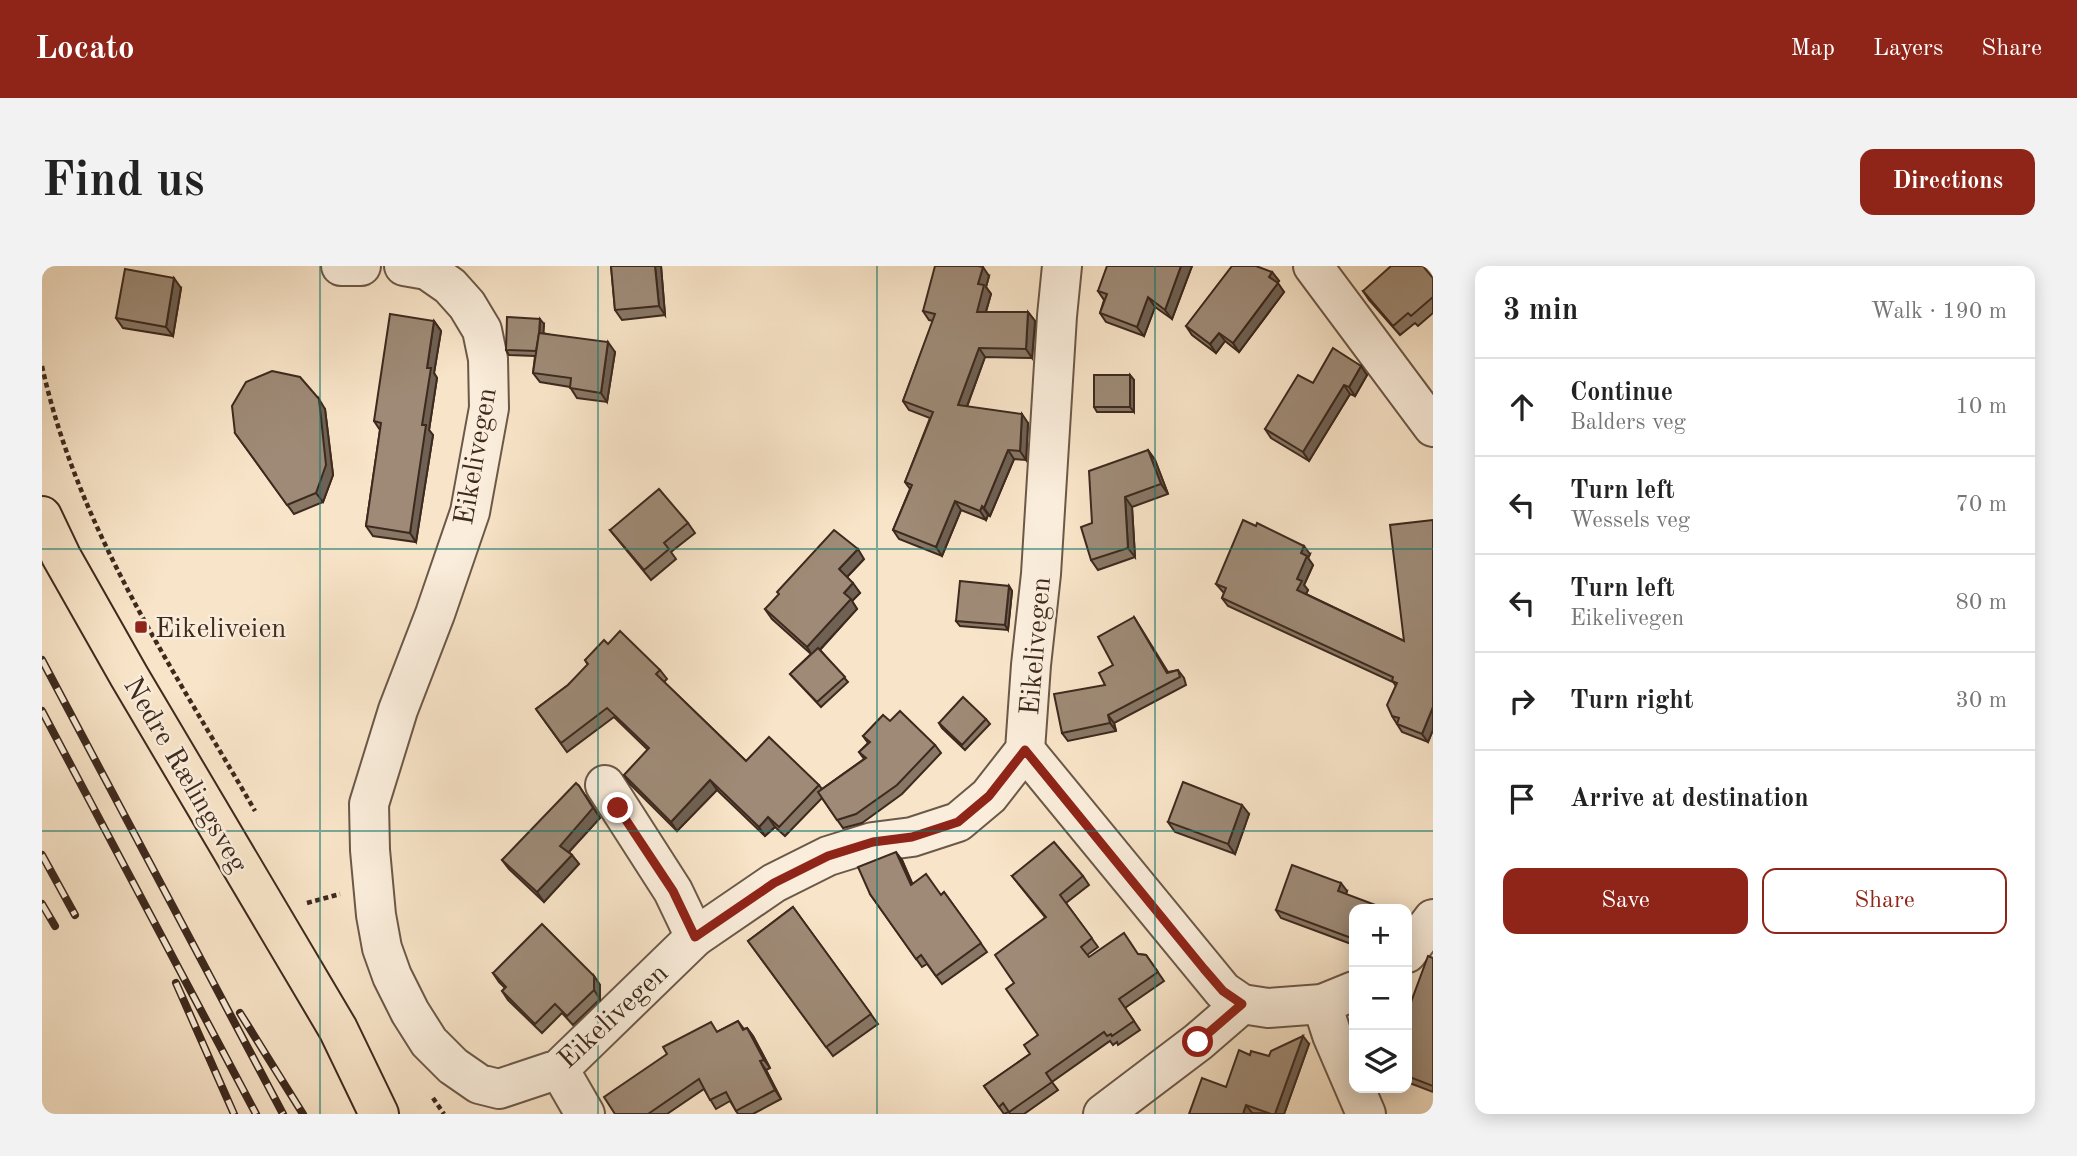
<!DOCTYPE html>
<html lang="en">
<head>
<meta charset="utf-8">
<style>
	body { margin:0; font-family:"Old Standard TT",serif; background:#f2f2f2; color:#222 }
	.controls { position:absolute; right:21px; bottom:21px; display:grid; overflow:hidden; border-radius:14px; box-shadow:0 4px 18px #0003 }
	.controls button { width:63px; height:63px; display:grid; place-items:center; padding:0; border:0; border-bottom:2px solid #e0e0e0; background:#fff; color:#222; font:35px sans-serif }
	.stop { position:absolute; width:21px; height:21px; margin:-16px; border:5px solid #8f2418; border-radius:50%; background:#fff }
	.stop.end { background:#8f2418; border-color:#fff; box-shadow:0 2px 7px #0008 }
	.list { margin:0; padding:0; list-style:none }
	h2 { display:flex; justify-content:space-between; align-items:center; height:91px; margin:0; padding:0 28px; font-size:30px }
	h2 small { font-size:23px; font-weight:400; color:#767676 }
	.list li { display:grid; grid-template-columns:46px 1fr auto; gap:21px; align-items:center; box-sizing:border-box; height:98px; padding:0 28px; border-top:2px solid #e0e0e0 }
	.list b { display:block; font-size:26px; white-space:nowrap }
	.list p { margin:0; font-size:23px; white-space:nowrap; color:#767676 }
	.list em { font-size:23px; font-style:normal; color:#767676 }
	.actions { display:flex; gap:14px; padding:21px 28px }
	.actions a { flex:1; padding:16px 0; border:2px solid #8f2418; border-radius:14px; text-align:center; font-size:24px; color:#8f2418 }
	.actions .main { background:#8f2418; color:#fff }
	.icon { flex:none; width:38px; height:38px; fill:none; stroke:currentColor; stroke-width:2; stroke-linecap:round; stroke-linejoin:round }
	.map { position:relative; flex:none; width:1391px; height:848px; overflow:hidden; border-radius:14px }
	header { display:flex; align-items:center; gap:42px; box-sizing:border-box; height:98px; padding:0 35px; background:#8f2418; color:#fff }
	header strong { font-size:33px }
	nav { display:flex; gap:38px; margin-inline-start:auto; font-size:24px }
	.intro { display:flex; align-items:center; justify-content:space-between; box-sizing:border-box; height:168px; padding:0 42px }
	h1 { margin:0; font-size:49px }
	.button { padding:18px 32px; border-radius:14px; background:#8f2418; color:#fff; font-size:24px; font-weight:700 }
	main { display:flex; gap:42px; padding:0 42px }
	aside { flex:1; background:#fff; border-radius:14px; box-shadow:0 4px 18px #0003 }
	.map>svg:first-child { display:block }
	.lines { fill:none; stroke-linecap:round; stroke-linejoin:round }
	.minor-casing { stroke:#6c5848; stroke-width:42 }
	.major-casing { stroke:#3d291e; stroke-width:42 }
	.path { stroke:#3d291e; stroke-width:4.5; stroke-dasharray:5 3.5; stroke-linecap:butt }
	.minor { stroke:#faeddb; stroke-width:38 }
	.major { stroke:#f8e4c8; stroke-width:38 }
	.rail-casing { stroke:#3d291e; stroke-width:8 }
	.rail { stroke:#faeddb; stroke-width:5; stroke-dasharray:16; stroke-linecap:butt }
	.wall { fill:#887765; stroke:#3d291e; stroke-width:2 }
	.shaded-wall { fill:#6f6153; stroke:#3d291e; stroke-width:2 }
	.building { fill:#9e8a76; stroke:#3d291e; stroke-width:2 }
	.route { stroke:#8f2418; stroke-width:9 }
	.grid { fill:none; stroke:#0f766e; stroke-width:2; stroke-opacity:0.55 }
	.poi-dot { fill:#8f2418; stroke:#faeddb; stroke-width:2.5 }
	.labels { text-anchor:middle; stroke-width:5; stroke-linejoin:round; paint-order:stroke }
	.street-label { font-size:28px; fill:#3d291e; stroke:#faeddb }
	.poi-label { font-size:28px; fill:#3d291e; stroke:#faeddb; text-anchor:start }
</style>
</head>
<body>
<header>
<strong>Locato</strong>
<nav><a>Map</a><a>Layers</a><a>Share</a></nav>
</header>
<div class="intro"><h1>Find us</h1><a class="button">Directions</a></div>
<main>
<div class="map">
<svg width="1391" height="848" viewBox="0 0 1391 848">
	<rect width="100%" height="100%" fill="#f8e4c8"/>
	<filter id="stains"><feTurbulence type="fractalNoise" baseFrequency=".00286" numOctaves="4"/><feColorMatrix values="0 0 0 0 .2 0 0 0 0 .09 0 0 0 0 .02 0 0 0 .5 -.17"/></filter>
	<radialGradient id="worn" r=".72"><stop offset=".6" stop-color="#630" stop-opacity="0"/><stop offset="1" stop-color="#630" stop-opacity=".3"/></radialGradient>
	<g class="lines">
		<!-- minor casing -->
		<g class="minor-casing">
			<g id="minor">
				<polyline points="299,0 319,0"/>
				<polyline points="362,0 385,4 408,20 425,39 440,64 446,93 447,142 428,246 393,348 356,444 327,538 328,584 334,649 340,682 350,710 368,746 387,776 411,800 437,818 457,823 517,803 653,671 732,617 786,590 831,576 870,571 916,556 947,530 983,484 989,399 999,308 1015,50 1020,0"/>
				<polyline points="1271,0 1391,161"/>
				<polyline points="983,484 1181,725 1200,738 1226,742 1280,738 1312,725"/>
				<polyline points="563,519 631,625 653,671"/>
				<polyline points="1365,687 1391,653"/>
				<polyline points="1280,738 1290,769 1324,848"/>
				<polyline points="517,803 543,848"/>
				<polyline points="1061,848 1156,776 1200,738"/>
			</g>
		</g>
		<!-- major casing -->
		<g class="major-casing">
			<polyline id="major" points="0,250 19,290 87,410 296,763 337,848"/>
		</g>
		<!-- path -->
		<g class="path">
			<path d="M0 100C36 264 131 402 213 545"/>
			<polyline points="265,637 298,628"/>
			<polyline points="391,832 402,848"/>
		</g>
		<!-- minor -->
		<use href="#minor" class="minor"/>
		<!-- major -->
		<use href="#major" class="major"/>
		<!-- rail casing -->
		<g class="rail-casing">
			<g id="rail">
				<polyline points="0,394 241,848"/>
				<polyline points="0,445 214,848"/>
				<polyline points="0,589 33,649"/>
				<polyline points="0,638 13,660"/>
				<polyline points="134,717 192,848"/>
				<polyline points="198,747 261,848"/>
			</g>
		</g>
		<!-- rail -->
		<use href="#rail" class="rail"/>
	</g>
	<!-- wall -->
	<g class="wall">
		<polygon points="569,0 619,0 623,49 580,54 573,44"/>
		<polygon points="1150,0 1130,53 1113,41 1102,70 1064,56 1058,47 1062,34 1056,25"/>
		<polygon points="1230,6 1237,15 1235,17 1242,26 1197,86 1183,75 1174,87 1150,69 1144,60"/>
		<polygon points="947,10 944,21 949,28 944,46 986,46 993,55 990,92 943,91 925,141 986,157 984,194 972,193 948,250 946,249 944,254 919,244 900,290 857,273 851,264 868,223 863,216 888,152 867,144 861,135 891,55 887,54 881,45"/>
		<polygon points="1391,12 1391,47 1376,60 1373,57 1358,69 1327,34 1321,25"/>
		<polygon points="139,22 131,70 81,62 74,52"/>
		<polygon points="392,55 399,65 392,107 395,112 387,164 391,169 374,276 331,270 324,260 338,164 332,155"/>
		<polygon points="502,58 501,67 573,86 565,136 535,132 528,121 498,116 491,107 493,90 467,89 464,84"/>
		<polygon points="1088,109 1092,114 1092,146 1055,146 1052,141"/>
		<polygon points="1325,109 1313,130 1308,128 1267,195 1229,172 1223,163 1271,117"/>
		<polygon points="283,143 291,209 281,236 252,248 193,167"/>
		<polygon points="1106,184 1113,194 1126,228 1090,241 1093,291 1056,304 1049,294 1050,257"/>
		<polygon points="1391,254 1391,464 1386,476 1360,466 1350,450 1354,420 1351,416 1186,340 1180,332 1182,327 1174,318 1268,288 1266,292 1271,299 1262,319 1266,324 1264,328 1362,375"/>
		<polygon points="646,257 653,267 629,286 634,293 609,314 568,264"/>
		<polygon points="822,293 805,311 818,327 810,335 815,343 778,384 806,416 779,441 748,408 769,388 730,353 723,343"/>
		<polygon points="967,320 970,325 966,364 918,360 914,355"/>
		<polygon points="1092,351 1126,406 1136,404 1142,412 1144,419 1072,457 1074,465 1026,475 1020,467 1063,419"/>
		<polygon points="566,378 618,404 625,413 622,416 704,495 777,519 780,523 822,493 817,486 826,477 821,470 848,455 893,479 899,487 860,528 820,557 801,562 780,532 743,570 733,561 723,570 675,524 635,565 588,518 582,509 606,484 572,451 525,486 494,443 526,419 546,399 543,394"/>
		<polygon points="944,453 948,458 923,484 900,462 897,457"/>
		<polygon points="544,530 558,552 527,586 537,598 502,636 467,603 460,594"/>
		<polygon points="1207,548 1193,588 1133,566 1126,556"/>
		<polygon points="860,594 870,618 899,629 902,626 945,686 900,718 885,698 880,701 828,628"/>
		<polygon points="970,610 1041,610 1047,619 1024,637 1056,681 1045,689 1047,691 1096,688 1104,689 1122,715 1083,742 1098,764 1076,779 1075,776 1071,779 1068,775 1010,816 1016,824 982,848 968,848 967,846 962,848 942,820 988,788 996,769 972,717 1003,651"/>
		<polygon points="1305,625 1304,628 1312,643 1312,679 1239,652 1234,644"/>
		<polygon points="751,641 836,758 791,790 706,675"/>
		<polygon points="1391,692 1391,826 1365,816 1365,747"/>
		<polygon points="451,707 552,710 558,719 558,733 531,759 520,747 500,767 466,734 460,725 463,722 457,716"/>
		<polygon points="696,755 702,763 705,762 711,770 728,802 724,804 739,833 711,848 696,848 688,835 674,843 662,823 625,848 573,848 625,788 675,766"/>
		<polygon points="1267,778 1242,848 1210,847 1184,821 1208,789 1227,790"/>
	</g>
	<!-- shaded-wall -->
	<g class="shaded-wall">
		<polygon points="613,0 619,0 623,49 617,40"/>
		<polygon points="1139,0 1150,0 1130,53 1123,44"/>
		<polygon points="941,1 947,10 944,21 949,28 941,55 935,46 936,18"/>
		<polygon points="1230,6 1237,15 1233,19 1227,11"/>
		<polygon points="132,12 139,22 131,70 124,61"/>
		<polygon points="1236,17 1242,26 1197,86 1191,77"/>
		<polygon points="1106,31 1113,41 1102,70 1095,61"/>
		<polygon points="986,46 993,55 990,92 984,83"/>
		<polygon points="498,53 502,58 500,90 497,85"/>
		<polygon points="392,55 399,65 392,107 395,112 387,164 391,169 374,276 368,267 380,159 385,102"/>
		<polygon points="1177,67 1183,75 1174,87 1168,78"/>
		<polygon points="566,76 573,86 565,136 559,127"/>
		<polygon points="937,82 943,91 922,148 916,139"/>
		<polygon points="1319,100 1325,109 1313,130 1307,121"/>
		<polygon points="1088,109 1092,114 1092,146 1088,141"/>
		<polygon points="1302,119 1308,128 1267,195 1261,186"/>
		<polygon points="277,133 283,143 291,209 281,236 274,227"/>
		<polygon points="980,148 986,157 984,194 978,185"/>
		<polygon points="966,184 972,193 948,250 942,242"/>
		<polygon points="1106,184 1113,194 1126,228 1119,218"/>
		<polygon points="1083,231 1090,241 1093,291 1086,282"/>
		<polygon points="913,235 919,244 900,290 894,281"/>
		<polygon points="940,240 946,249 944,254 938,245"/>
		<polygon points="1262,280 1268,288 1266,292 1271,299 1262,319 1266,324 1261,333 1255,324 1255,313 1259,287"/>
		<polygon points="816,283 822,293 803,313 797,303"/>
		<polygon points="811,317 818,327 810,335 815,343 771,391 765,381 802,327"/>
		<polygon points="967,320 970,325 966,364 963,359"/>
		<polygon points="1391,441 1391,464 1386,476 1380,468"/>
		<polygon points="1066,449 1072,457 1074,465 1068,457"/>
		<polygon points="668,514 675,524 635,565 629,556"/>
		<polygon points="537,520 558,552 524,589 518,580"/>
		<polygon points="1200,539 1207,548 1193,588 1186,578"/>
		<polygon points="726,551 733,561 723,570 717,561"/>
		<polygon points="854,586 860,594 875,628 869,619"/>
		<polygon points="530,589 537,598 502,636 495,626"/>
		<polygon points="1299,617 1305,625 1302,634 1296,625"/>
		<polygon points="552,710 558,719 558,733 552,724"/>
		<polygon points="705,762 711,770 728,802 722,794"/>
		<polygon points="1261,770 1267,778 1242,848 1233,848"/>
		<polygon points="718,795 724,804 739,833 733,824"/>
		<polygon points="1204,839 1210,847 1209,848 1201,848"/>
	</g>
	<!-- building -->
	<g class="building">
		<polygon points="569,0 613,0 617,40 573,44"/>
		<polygon points="893,0 936,0 941,1 936,18 942,19 935,46 986,46 984,83 937,82 916,139 980,148 978,185 966,184 942,242 940,240 938,245 913,235 894,281 851,264 870,219 863,216 891,146 861,135 893,48 881,45"/>
		<polygon points="1065,0 1139,0 1123,44 1106,31 1095,61 1058,47 1065,28 1056,25"/>
		<polygon points="1190,0 1214,0 1230,6 1227,11 1236,17 1191,77 1177,67 1168,78 1144,60"/>
		<polygon points="1349,0 1381,0 1391,12 1391,31 1369,50 1366,47 1351,60 1321,25"/>
		<polygon points="83,3 132,12 124,61 74,52"/>
		<polygon points="348,48 392,55 385,102 389,102 380,159 384,159 368,267 324,260 339,157 332,155"/>
		<polygon points="465,51 498,53 497,67 494,85 464,84"/>
		<polygon points="497,67 566,76 559,127 528,122 529,112 491,107"/>
		<polygon points="1291,82 1319,100 1307,121 1302,119 1261,186 1223,163 1256,109 1271,117"/>
		<polygon points="230,105 258,111 277,133 284,199 274,227 245,239 193,167 190,140 204,116"/>
		<rect x="1052" y="109" width="36" height="32"/>
		<polygon points="1106,184 1119,218 1083,231 1086,282 1049,294 1039,261 1050,257 1047,205"/>
		<polygon points="617,223 646,257 622,277 627,283 602,304 568,264"/>
		<polygon points="1201,254 1214,260 1215,257 1262,280 1259,287 1265,290 1255,313 1260,315 1255,324 1362,375 1348,259 1391,254 1391,441 1380,468 1355,458 1357,452 1350,450 1345,439 1355,417 1350,415 1351,411 1180,332 1184,322 1174,318"/>
		<polygon points="792,264 816,283 797,303 811,317 802,327 809,333 765,381 723,343 737,328 735,326"/>
		<polygon points="918,315 967,320 963,359 914,355"/>
		<polygon points="1092,351 1125,407 1136,404 1138,411 1066,449 1068,457 1020,467 1012,428 1063,419 1057,407 1071,399 1056,371"/>
		<polygon points="578,365 618,404 614,408 704,495 727,471 777,519 737,561 726,551 717,561 668,514 629,556 582,509 607,482 565,442 519,477 494,443 526,419 546,398 543,394 562,374 566,378"/>
		<polygon points="776,382 803,411 775,436 748,408"/>
		<polygon points="921,431 944,453 920,479 897,457"/>
		<polygon points="858,445 893,479 855,519 814,548 795,554 776,526 824,492 817,486 828,476 821,470 841,449 848,455"/>
		<polygon points="1141,516 1200,539 1186,578 1126,556"/>
		<polygon points="534,517 537,520 551,542 518,580 530,589 495,626 460,594"/>
		<polygon points="1012,576 1041,610 1018,629 1050,672 1039,681 1047,691 1082,667 1096,688 1104,689 1116,706 1077,733 1092,755 1070,770 1069,768 1065,770 1062,766 1004,807 1010,816 967,846 961,837 957,841 942,820 988,788 982,779 996,769 964,723 972,717 953,689 1004,651 970,610"/>
		<polygon points="854,586 869,619 884,608 899,629 902,626 939,677 894,710 879,689 874,693 828,628 816,601"/>
		<polygon points="1250,599 1299,617 1296,625 1344,643 1312,643 1312,673 1234,644"/>
		<polygon points="751,641 829,748 784,781 706,675"/>
		<polygon points="500,658 552,710 552,724 525,750 513,738 493,758 460,725 464,721 451,707"/>
		<polygon points="1386,690 1391,692 1391,820 1365,810 1365,747"/>
		<polygon points="696,755 701,764 705,762 722,794 718,795 733,824 694,845 684,826 668,834 657,813 606,848 573,848 562,831 625,788 621,781 669,756 675,766"/>
		<polygon points="1261,770 1233,848 1229,848 1204,839 1201,848 1147,848 1160,812 1184,821 1197,784 1208,789 1209,785 1227,790 1229,785"/>
	</g>
	<g class="lines">
		<!-- route -->
		<polyline class="route" points="576,542 631,625 653,671 732,617 786,590 831,576 870,571 916,556 947,530 983,484 1162,703 1181,725 1200,738 1156,776"/>
	</g>
	<!-- grid -->
	<path class="grid" d="M278 0V848M556 0V848M835 0V848M1113 0V848M0 283H1391M0 565H1391"/>
	<!-- markers -->
	<rect class="poi-dot" x="92" y="354" width="14" height="14" rx="3.5"/>
	<g class="labels">
		<!-- street labels -->
		<g class="street-label">
			<text transform="translate(432 190) rotate(-80)" y="10">Eikelivegen</text>
			<text transform="translate(992 380) rotate(-85)" y="10">Eikelivegen</text>
			<text transform="translate(145 508) rotate(60)" y="10">Nedre Rælingsveg</text>
			<text transform="translate(570 749) rotate(-43)" y="10">Eikelivegen</text>
		</g>
		<!-- poi labels -->
		<g class="poi-label">
			<text x="113" y="371">Eikeliveien</text>
		</g>
	</g>
	<rect width="100%" height="100%" filter="url(#stains)"/>
	<rect width="100%" height="100%" fill="url(#worn)"/>
</svg>
<div class="controls">
<button>+</button>
<button>−</button>
<button><svg class="icon" aria-label="layers" viewBox="0 0 24 24"><path d="M12 4l9 5-9 5-9-5zM3 14l9 5 9-5"/></svg></button>
</div>
<div class="stop" style="left:1156px;top:776px"></div>
<div class="stop end" style="left:576px;top:542px"></div>
</div>
<aside>
<h2>3 min<small>Walk · 190 m</small></h2>
<ul class="list">
<li><svg class="icon" aria-label="ahead" viewBox="0 0 24 24"><path d="M12 20V5M6 11l6-6 6 6"/></svg><div><b>Continue</b><p>Balders veg</p></div><em>10 m</em></li>
<li><svg class="icon" aria-label="left" viewBox="0 0 24 24"><path d="M17 20v-9H6M10 6l-5 5 5 5"/></svg><div><b>Turn left</b><p>Wessels veg</p></div><em>70 m</em></li>
<li><svg class="icon" aria-label="left" viewBox="0 0 24 24"><path d="M17 20v-9H6M10 6l-5 5 5 5"/></svg><div><b>Turn left</b><p>Eikelivegen</p></div><em>80 m</em></li>
<li><svg class="icon" aria-label="right" viewBox="0 0 24 24"><path d="M7 20v-9h11M14 6l5 5-5 5"/></svg><div><b>Turn right</b></div><em>30 m</em></li>
<li><svg class="icon" aria-label="arrive" viewBox="0 0 24 24"><path d="M6 21V4h12l-3 4 3 4H6"/></svg><div><b>Arrive at destination</b></div></li>
</ul>
<div class="actions"><a class="main">Save</a><a>Share</a></div>
</aside>
</main>
</body>
</html>
